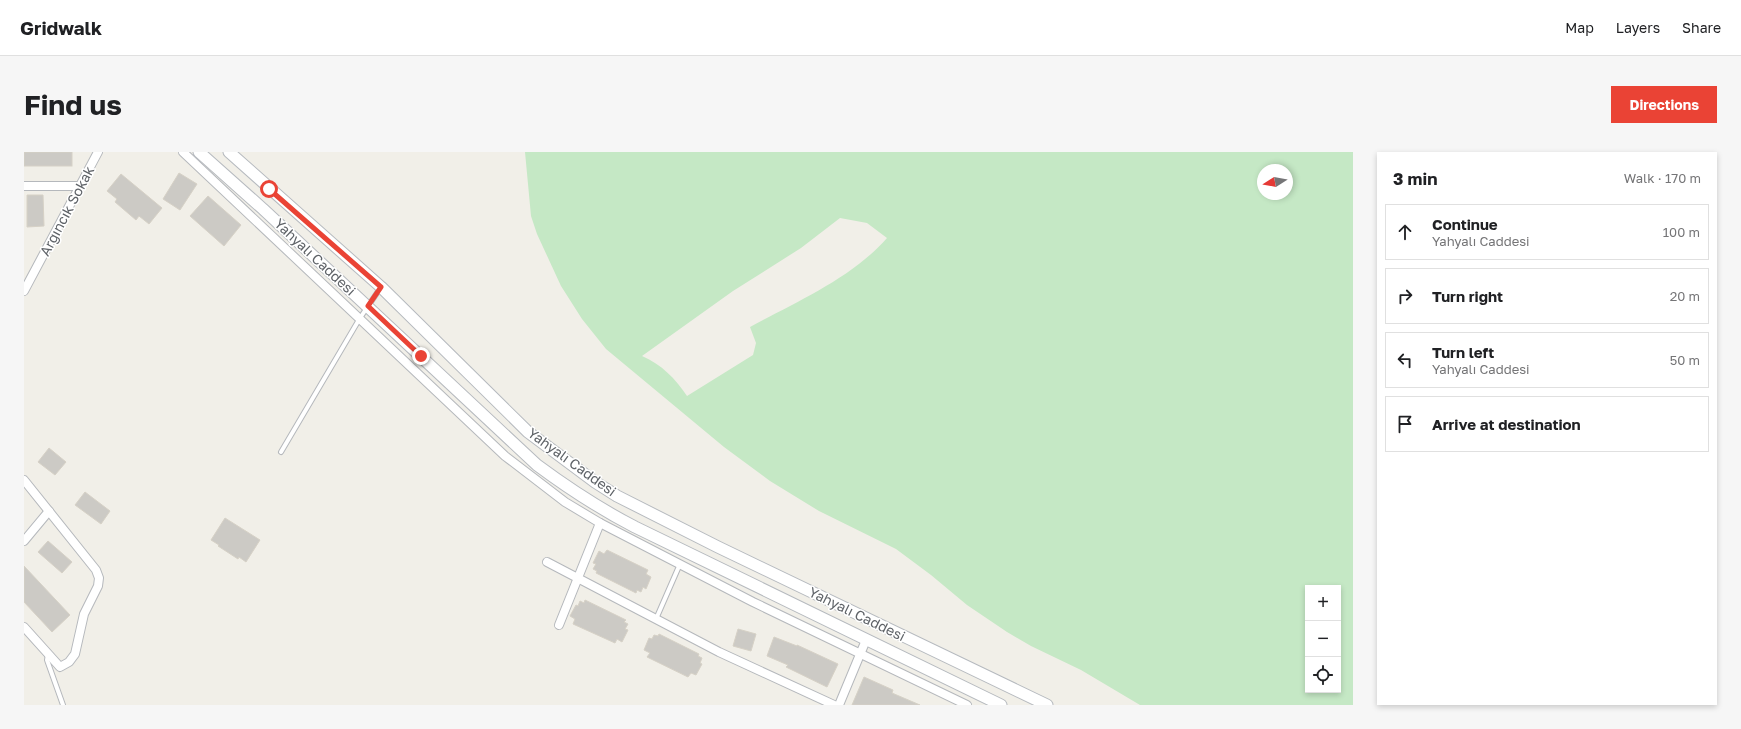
<!DOCTYPE html>
<html lang="en">
<head>
<meta charset="utf-8">
<style>
	body { margin:0; font-family:"Golos Text",sans-serif; background:#f6f6f6; color:#202124 }
	.controls { position:absolute; right:12px; bottom:12px; display:grid; overflow:hidden; border-radius:0px; box-shadow:0 2px 6px #0003 }
	.controls button { width:36px; height:36px; display:grid; place-items:center; padding:0; border:0; border-bottom:1px solid #e0e0e0; background:#fff; color:#202124; font:20px sans-serif }
	.compass { position:absolute; left:1233px; top:12px; width:36px; height:36px; border-radius:50%; background:#fff; box-shadow:0 2px 6px #0003; rotate:259deg }
	.stop { position:absolute; width:12px; height:12px; margin:-9px; border:3px solid #ea4335; border-radius:50%; background:#fff }
	.stop.end { background:#ea4335; border-color:#fff; box-shadow:0 1px 4px #0008 }
	.list { margin:0; padding:0; list-style:none }
	h2 { display:flex; justify-content:space-between; align-items:center; height:52px; margin:0; padding:0 16px; font-size:17px }
	h2 small { font-size:13px; font-weight:400; color:#757577 }
	.list li { display:grid; grid-template-columns:26px 1fr auto; gap:12px; align-items:center; box-sizing:border-box; height:56px; margin:0 8px 8px; padding:0 8px; border:1px solid #e0e0e0; border-radius:0px }
	.list b { display:block; font-size:15px; white-space:nowrap }
	.list p { margin:0; font-size:13px; white-space:nowrap; color:#757577 }
	.list em { font-size:13px; font-style:normal; color:#757577 }
	.icon { flex:none; width:22px; height:22px; fill:none; stroke:currentColor; stroke-width:2; stroke-linecap:round; stroke-linejoin:round }
	.map { position:relative; flex:none; width:1329px; height:553px; overflow:hidden; border-radius:0px }
	header { display:flex; align-items:center; gap:24px; box-sizing:border-box; height:56px; padding:0 20px; background:#fff; border-bottom:1px solid #e0e0e0 }
	header strong { font-size:19px }
	nav { display:flex; gap:22px; margin-inline-start:auto; font-size:14px }
	.intro { display:flex; align-items:center; justify-content:space-between; box-sizing:border-box; height:96px; padding:0 24px }
	h1 { margin:0; font-size:28px }
	.button { padding:10px 18px; border-radius:0px; background:#ea4335; color:#fff; font-size:14px; font-weight:700 }
	main { display:flex; gap:24px; padding:0 24px }
	aside { flex:1; background:#fff; border-radius:0px; box-shadow:0 2px 6px #0003 }
	.map>svg:first-child { display:block }
	.green { fill:#c5e8c5; fill-rule:evenodd }
	.building { fill:#cccac5; stroke:#d6d1c6 }
	.lines { fill:none; stroke-linecap:round; stroke-linejoin:round }
	.service-casing { stroke:#b5b8bc; stroke-width:6 }
	.minor-casing { stroke:#b5b8bc; stroke-width:10 }
	.secondary-casing { stroke:#b6babf; stroke-width:13 }
	.service { stroke:#fff; stroke-width:4 }
	.minor { stroke:#fff; stroke-width:8 }
	.secondary { stroke:#fff; stroke-width:11 }
	.route { stroke:#ea4335; stroke-width:5 }
	.labels { text-anchor:middle; stroke-width:3; stroke-linejoin:round; paint-order:stroke }
	.street-label { font-size:14px; fill:#5f6368; stroke:#fff }
</style>
</head>
<body>
<header>
<strong>Gridwalk</strong>
<nav><a>Map</a><a>Layers</a><a>Share</a></nav>
</header>
<div class="intro"><h1>Find us</h1><a class="button">Directions</a></div>
<main>
<div class="map">
<svg width="1329" height="553" viewBox="0 0 1329 553">
	<rect width="100%" height="100%" fill="#f1efe8"/>
	<!-- green -->
	<path class="green" d="M501 0H1329V553H1116L1057 518 1007 494 983 480 943 453 907 423 872 397 795 359 746 329 700 295 582 197 558 167 537 134 513 82 507 64ZM1239 18H1263V42H1239ZM816 66 843 71 863 86C828 126 772 150 726 175L732 191 729 203 663 244C651 226 638 213 618 204L709 139 777 96ZM1284 436H1314V538H1284Z"/>
	<!-- building -->
	<g class="building">
		<rect x="0" y="0" width="48" height="14"/>
		<polygon points="155,21 173,32 156,58 139,47"/>
		<polygon points="97,22 138,56 125,72 115,64 112,68 91,50 93,47 83,39"/>
		<polygon points="3,43 19,43 20,74 3,75"/>
		<polygon points="184,44 217,73 200,94 166,64"/>
		<polygon points="25,296 42,310 31,323 14,310"/>
		<polygon points="61,340 86,359 77,372 51,353"/>
		<polygon points="201,366 236,388 222,410 215,405 214,407 194,394 195,393 187,388"/>
		<polygon points="24,389 48,410 38,421 14,400"/>
		<polygon points="583,398 624,418 622,422 627,425 622,437 619,435 617,440 613,438 612,441 572,421 573,419 569,417 572,412 569,411 575,399 580,402"/>
		<polygon points="0,414 46,463 28,480 0,450"/>
		<polygon points="561,448 602,468 600,470 604,472 601,477 604,478 598,490 593,487 591,491 549,472 551,467 546,464 552,453 554,454 556,449 560,451"/>
		<polygon points="714,477 732,482 727,499 709,494"/>
		<polygon points="635,482 675,502 674,504 678,506 676,511 678,512 672,523 667,521 664,525 623,505 626,501 620,498 625,486 628,487 630,483 634,484"/>
		<polygon points="750,485 773,494 773,493 814,512 803,535 762,515 764,513 743,504"/>
		<polygon points="840,525 869,538 868,541 896,553 828,553"/>
	</g>
	<g class="lines">
		<!-- service casing -->
		<g class="service-casing">
			<g id="service">
				<polyline points="257,300 336,166 357,135"/>
				<polyline points="632,467 656,412"/>
				<polyline points="24,502 23,508 39,553"/>
			</g>
		</g>
		<!-- minor casing -->
		<g class="minor-casing">
			<g id="minor">
				<polyline points="159,0 481,304 541,350 576,371 729,450 943,553"/>
				<polyline points="0,34 57,34"/>
				<polyline points="0,139 74,0"/>
				<polyline points="0,328 72,418 75,426 74,434 60,462 51,502 45,510 36,515 0,475"/>
				<polyline points="0,389 25,359"/>
				<polyline points="523,410 695,500 810,553"/>
				<polyline points="535,473 576,371"/>
				<polyline points="815,553 842,488"/>
			</g>
		</g>
		<!-- secondary casing -->
		<g class="secondary-casing">
			<g id="secondary">
				<path d="M175 0 239 57 513 313C544 336 576 357 611 375L977 553"/>
				<polyline points="205,0 357,135 504,280 571,330 593,344 694,395 1023,553"/>
			</g>
		</g>
		<!-- service -->
		<use href="#service" class="service"/>
		<!-- minor -->
		<use href="#minor" class="minor"/>
		<!-- secondary -->
		<use href="#secondary" class="secondary"/>
	</g>
	<g class="lines">
		<!-- route -->
		<polyline class="route" points="245,37 357,135 344,154 397,204"/>
	</g>
	<g class="labels">
		<!-- street labels -->
		<g class="street-label">
			<text transform="translate(43 59) rotate(-62)" y="5">Argıncık Sokak</text>
			<text transform="translate(291 105) rotate(43)" y="5">Yahyalı Caddesi</text>
			<text transform="translate(548 310) rotate(36)" y="5">Yahyalı Caddesi</text>
			<text transform="translate(833 462) rotate(26)" y="5">Yahyalı Caddesi</text>
		</g>
	</g>
</svg>
<div class="controls">
<button>+</button>
<button>−</button>
<button><svg class="icon" aria-label="locate" viewBox="0 0 24 24"><circle cx="12" cy="12" r="6"/><path d="M12 2v4M12 18v4M2 12h4M18 12h4"/></svg></button>
</div>
<svg class="compass" viewBox="-18 -18 36 36"><path d="M0-13l5 13h-10z" fill="#e53935"/><path d="M0 13l5-13h-10z" fill="#757577"/></svg>
<div class="stop" style="left:245px;top:37px"></div>
<div class="stop end" style="left:397px;top:204px"></div>
</div>
<aside>
<h2>3 min<small>Walk · 170 m</small></h2>
<ul class="list">
<li><svg class="icon" aria-label="ahead" viewBox="0 0 24 24"><path d="M12 20V5M6 11l6-6 6 6"/></svg><div><b>Continue</b><p>Yahyalı Caddesi</p></div><em>100 m</em></li>
<li><svg class="icon" aria-label="right" viewBox="0 0 24 24"><path d="M7 20v-9h11M14 6l5 5-5 5"/></svg><div><b>Turn right</b></div><em>20 m</em></li>
<li><svg class="icon" aria-label="left" viewBox="0 0 24 24"><path d="M17 20v-9H6M10 6l-5 5 5 5"/></svg><div><b>Turn left</b><p>Yahyalı Caddesi</p></div><em>50 m</em></li>
<li><svg class="icon" aria-label="arrive" viewBox="0 0 24 24"><path d="M6 21V4h12l-3 4 3 4H6"/></svg><div><b>Arrive at destination</b></div></li>
</ul>
</aside>
</main>
</body>
</html>
